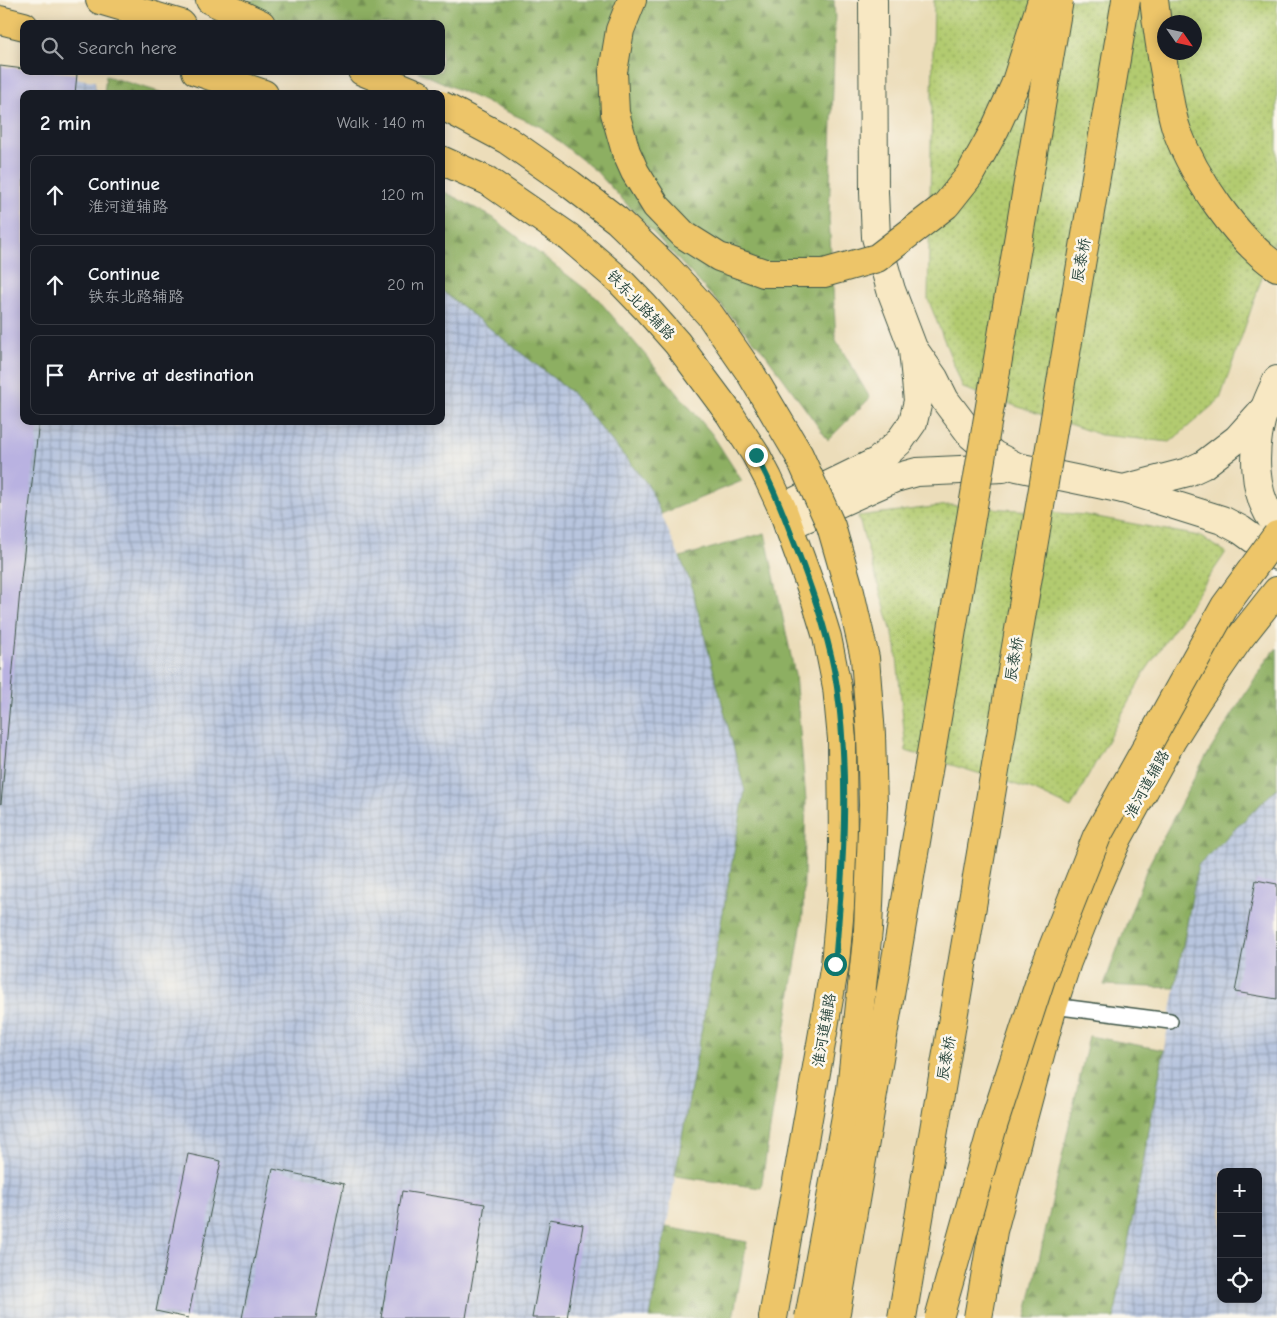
<!DOCTYPE html>
<html lang="en">
<head>
<meta charset="utf-8">
<style>
	body { margin:0; font-family:"Comic Neue","LXGW WenKai TC",sans-serif; background:#242831; color:#f1f3f6 }
	.controls { position:absolute; right:15px; bottom:15px; display:grid; overflow:hidden; border-radius:10px; box-shadow:0 2px 12px #0003 }
	.controls button { width:45px; height:45px; display:grid; place-items:center; padding:0; border:0; border-bottom:1px solid #363941; background:#171b24; color:#f1f3f6; font:25px sans-serif }
	.compass { position:absolute; left:1157px; top:15px; width:45px; height:45px; border-radius:50%; background:#171b24; box-shadow:0 2px 12px #0003; rotate:124deg }
	.stop { position:absolute; width:15px; height:15px; margin:-11px; border:4px solid #0f766e; border-radius:50%; background:#fff }
	.stop.end { background:#0f766e; border-color:#fff; box-shadow:0 1px 5px #0008 }
	.list { margin:0; padding:0; list-style:none }
	h2 { display:flex; justify-content:space-between; align-items:center; height:65px; margin:0; padding:0 20px; font-size:21px }
	h2 small { font-size:16px; font-weight:400; color:#9ea1a6 }
	.list li { display:grid; grid-template-columns:32px 1fr auto; gap:15px; align-items:center; box-sizing:border-box; height:80px; margin:0 10px 10px; padding:0 10px; border:1px solid #363941; border-radius:10px }
	.list b { display:block; font-size:19px; white-space:nowrap }
	.list p { margin:0; font-size:16px; white-space:nowrap; color:#9ea1a6 }
	.list em { font-size:16px; font-style:normal; color:#9ea1a6 }
	.icon { flex:none; width:28px; height:28px; fill:none; stroke:currentColor; stroke-width:2; stroke-linecap:round; stroke-linejoin:round }
	.map { position:relative; flex:none; width:1277px; height:1318px; overflow:hidden }
	.search { position:absolute; background:#171b24; box-shadow:0 2px 12px #0003; left:20px; top:20px; width:425px; height:55px; display:flex; align-items:center; gap:12px; box-sizing:border-box; padding:0 18px; border-radius:10px; color:#9ea1a6; font-size:19px }
	.panel { position:absolute; background:#171b24; box-shadow:0 2px 12px #0003; left:20px; top:90px; width:425px; height:335px; border-radius:10px }
	.map>svg:first-child { display:block }
	.industrial { fill:url(#industrial-grid); fill-rule:evenodd }
	.grass { fill:url(#grass-dots); stroke:#688452; fill-rule:evenodd }
	.forest { fill:url(#forest-firs); stroke:#56764b }
	.building { fill:#b9b2e1 }
	.lines { fill:none; stroke-linecap:round; stroke-linejoin:round }
	.lane-casing { stroke:#3e5548; stroke-width:18 }
	.secondary-casing { stroke:#3e5548; stroke-width:30 }
	.primary-casing { stroke:#3e5548; stroke-width:30 }
	.highway-casing { stroke:#3e5548; stroke-width:30 }
	.lane { stroke:#fff; stroke-width:15 }
	.secondary { stroke:#f8e8c3; stroke-width:28 }
	.primary { stroke:#edc569; stroke-width:28 }
	.highway { stroke:#edc569; stroke-width:28 }
	.highway-bridge-casing { stroke:#3e5548; stroke-width:30; stroke-linecap:butt }
	.highway-bridge { stroke:#edc569; stroke-width:28 }
	.route { stroke:#0f766e; stroke-width:6 }
	.labels { text-anchor:middle; stroke-width:5; stroke-linejoin:round; paint-order:stroke }
	.street-label { font-size:15px; fill:#1f3d34; stroke:#fbf7ec }
</style>
</head>
<body>
<div class="map">
<svg width="1277" height="1318" viewBox="0 0 1277 1318">
	<defs>
		<pattern id="industrial-grid" width="8" height="8" patternUnits="userSpaceOnUse" patternTransform="scale(1.25)"><rect width="8" height="8" fill="#b8c5de"/><path d="M0 4h8M4 0v8" fill="none" stroke="#95a1b5"/></pattern>
		<pattern id="grass-dots" width="8" height="8" patternUnits="userSpaceOnUse" patternTransform="scale(1.25)"><rect width="8" height="8" fill="#b2cb70"/><path d="M2 2h.1M6 6h.1" fill="none" stroke="#90a65d" stroke-width="1.8" stroke-linecap="round"/></pattern>
		<pattern id="forest-firs" width="22" height="20" patternUnits="userSpaceOnUse" patternTransform="scale(1.25)"><rect width="22" height="20" fill="#8daf62"/><path d="M5 1l3.5 6h-7zM16 11l3.5 6h-7z" fill="#739052"/></pattern>
	</defs>
	<rect width="100%" height="100%" fill="#fbf7ec"/>
	<filter id="ink" filterUnits="userSpaceOnUse"><feTurbulence type="fractalNoise" baseFrequency=".02" numOctaves="2"/><feDisplacementMap in="SourceGraphic" scale="10" xChannelSelector="R" yChannelSelector="G"/><feConvolveMatrix kernelMatrix="1 2 1 2 8 2 1 2 1" color-interpolation-filters="sRGB"/></filter>
	<filter id="wash" filterUnits="userSpaceOnUse"><feTurbulence type="fractalNoise" baseFrequency=".0096" numOctaves="4" result="noise"/><feDisplacementMap in="SourceGraphic" scale="20" xChannelSelector="R" yChannelSelector="G"/><feGaussianBlur stdDeviation="1.12" result="paint"/><feColorMatrix in="noise" values="0 0 0 0 0 0 0 0 0 0 0 0 0 0 0 0 0 1.4 0 .05"/><feComposite in="paint" operator="in"/></filter>
	<g filter="url(#wash)">
		<rect width="100%" height="100%" fill="#ecddba"/>
		<!-- industrial -->
		<g class="industrial">
			<polygon points="0,69 95,81 96,94 24,94 24,421 441,421 441,290 571,392 649,486 690,581 745,791 650,1318 0,1318"/>
			<path d="M1277 788V1318H1114L1198 865ZM1221 1172H1258V1299H1221Z"/>
		</g>
		<!-- grass -->
		<g class="grass">
			<path d="M934 0H1277V234L1220 399 1170 442 1101 435 963 388 928 299ZM1164 22H1194V52H1164Z"/>
			<polygon points="949,505 1086,515 1199,536 1226,552 1144,673 1071,808 1033,790 906,751 896,646 858,516"/>
		</g>
		<!-- forest -->
		<g class="forest">
			<polygon points="191,0 834,0 835,21 829,219 836,340 870,398 828,440 764,352 596,171 541,127 417,71 441,71 441,24 275,24"/>
			<polygon points="106,76 166,94 104,94"/>
			<polygon points="441,190 492,217 597,298 712,434 742,481 661,514 649,486 571,392 441,290"/>
			<polygon points="765,533 795,675 806,800 803,914 761,1188 675,1176 745,791 690,581 680,557"/>
			<polygon points="1277,648 1277,788 1198,865 1175,988 1104,985 1147,868 1201,765 1267,659"/>
			<polygon points="1089,1036 1164,1050 1114,1318 1026,1318"/>
			<polygon points="666,1227 747,1242 733,1318 650,1318"/>
		</g>
		<g id="blocks">
			<!-- building -->
			<g class="building">
				<polygon points="0,66 24,69 24,71 49,71 77,74 75,94 24,94 24,421 39,421 21,579 1,804 0,804"/>
				<polygon points="1256,880 1277,884 1277,999 1235,992"/>
				<polygon points="188,1154 221,1161 188,1318 156,1311"/>
				<polygon points="273,1169 344,1184 316,1318 242,1318"/>
				<polygon points="402,1191 485,1204 466,1318 381,1318"/>
				<polygon points="550,1219 583,1225 567,1318 532,1318"/>
			</g>
		</g>
	</g>
	<g filter="url(#ink)">
		<use href="#blocks" fill-opacity="0" stroke="#3e5548" stroke-width="1"/>
		<g class="lines">
			<!-- lane casing -->
			<g class="lane-casing">
				<polyline id="lane" points="1053,1006 1170,1021"/>
			</g>
			<!-- secondary casing -->
			<g class="secondary-casing">
				<g id="secondary">
					<polyline points="873,0 874,192 876,237 891,290 913,348 934,378 945,400 972,436 994,455 1017,467 1123,489 1188,472 1203,465 1237,439 1264,409"/>
					<path d="M1277 380C1273 389 1268 399 1265 408 1252 445 1251 495 1277 526"/>
					<polyline points="1123,489 1222,520 1241,530 1277,556"/>
					<polyline points="794,502 878,461 899,442 913,422 918,401 913,350"/>
					<polyline points="788,526 872,488 895,478 917,472 1003,468"/>
				</g>
			</g>
			<!-- primary casing -->
			<g class="primary-casing">
				<g id="primary">
					<polyline points="0,20 24,26"/>
					<polyline points="196,71 264,94"/>
					<polyline points="441,160 488,181 569,237 620,281 645,307 677,343 729,413 756,455 768,478 782,508 816,601 827,637 837,687 842,739 843,844 841,897 835,964 773,1318"/>
					<polyline points="978,1318 993,1231 1053,1006 1067,962 1097,886 1118,838 1172,740 1197,700 1239,639 1277,591"/>
				</g>
			</g>
			<!-- highway casing -->
			<g class="highway-casing">
				<g id="highway">
					<polyline points="100,0 181,24"/>
					<polyline points="210,0 261,24"/>
					<path d="M1154 0C1157 26 1161 53 1166 79 1169 96 1171 115 1177 131 1194 177 1237 240 1277 267"/>
					<polyline points="362,71 418,94"/>
					<polyline points="613,72 620,30 632,0"/>
				</g>
			</g>
			<!-- lane -->
			<use href="#lane" class="lane"/>
			<!-- secondary -->
			<use href="#secondary" class="secondary"/>
			<!-- primary -->
			<use href="#primary" class="primary"/>
			<!-- highway -->
			<use href="#highway" class="highway"/>
			<!-- highway-bridge casing -->
			<g class="highway-bridge-casing">
				<g id="highway-bridge">
					<polyline points="613,72 615,113 626,152 635,172 656,206 684,235 719,257 764,273 824,273 877,258 946,205 969,176 995,129 1015,85 1042,0"/>
					<polyline points="441,105 507,140 570,184 617,220 668,269 710,315 751,374 799,455 831,526 850,592 865,658 871,735 873,805 868,930 851,1089 809,1318"/>
					<polyline points="835,1318 1059,0"/>
					<polyline points="902,1318 1126,0"/>
					<polyline points="939,1318 992,1129 1042,975 1097,836 1225,606 1277,535"/>
				</g>
			</g>
			<!-- highway-bridge -->
			<use href="#highway-bridge" class="highway-bridge"/>
		</g>
	</g>
	<g class="lines" filter="url(#ink)">
		<!-- route -->
		<path class="route" d="M756 455C775 490 788 526 802 563 817 604 831 645 837 687 850 779 843 873 835 964"/>
	</g>
	<g class="labels">
		<!-- street labels -->
		<g class="street-label">
			<text transform="translate(1081 260) rotate(-80)" y="5">辰泰桥</text>
			<text transform="translate(641 305) rotate(46)" y="5">铁东北路辅路</text>
			<text transform="translate(1014 659) rotate(-80)" y="5">辰泰桥</text>
			<text transform="translate(1147 784) rotate(-61)" y="5">淮河道辅路</text>
			<text transform="translate(824 1030) rotate(-80)" y="5">淮河道辅路</text>
			<text transform="translate(946 1058) rotate(-80)" y="5">辰泰桥</text>
		</g>
	</g>
</svg>
<div class="controls">
<button>+</button>
<button>−</button>
<button><svg class="icon" aria-label="locate" viewBox="0 0 24 24"><circle cx="12" cy="12" r="6"/><path d="M12 2v4M12 18v4M2 12h4M18 12h4"/></svg></button>
</div>
<svg class="compass" viewBox="-18 -18 36 36"><path d="M0-13l5 13h-10z" fill="#e53935"/><path d="M0 13l5-13h-10z" fill="#9ea1a6"/></svg>
<div class="stop" style="left:835px;top:964px"></div>
<div class="stop end" style="left:756px;top:455px"></div>
<div class="search"><svg class="icon" aria-label="search" viewBox="0 0 24 24"><circle cx="10" cy="10" r="6"/><path d="M15 15l6 6"/></svg>Search here</div>
<section class="panel">
<h2>2 min<small>Walk · 140 m</small></h2>
<ul class="list">
<li><svg class="icon" aria-label="ahead" viewBox="0 0 24 24"><path d="M12 20V5M6 11l6-6 6 6"/></svg><div><b>Continue</b><p>淮河道辅路</p></div><em>120 m</em></li>
<li><svg class="icon" aria-label="ahead" viewBox="0 0 24 24"><path d="M12 20V5M6 11l6-6 6 6"/></svg><div><b>Continue</b><p>铁东北路辅路</p></div><em>20 m</em></li>
<li><svg class="icon" aria-label="arrive" viewBox="0 0 24 24"><path d="M6 21V4h12l-3 4 3 4H6"/></svg><div><b>Arrive at destination</b></div></li>
</ul>
</section>
</div>
</body>
</html>
